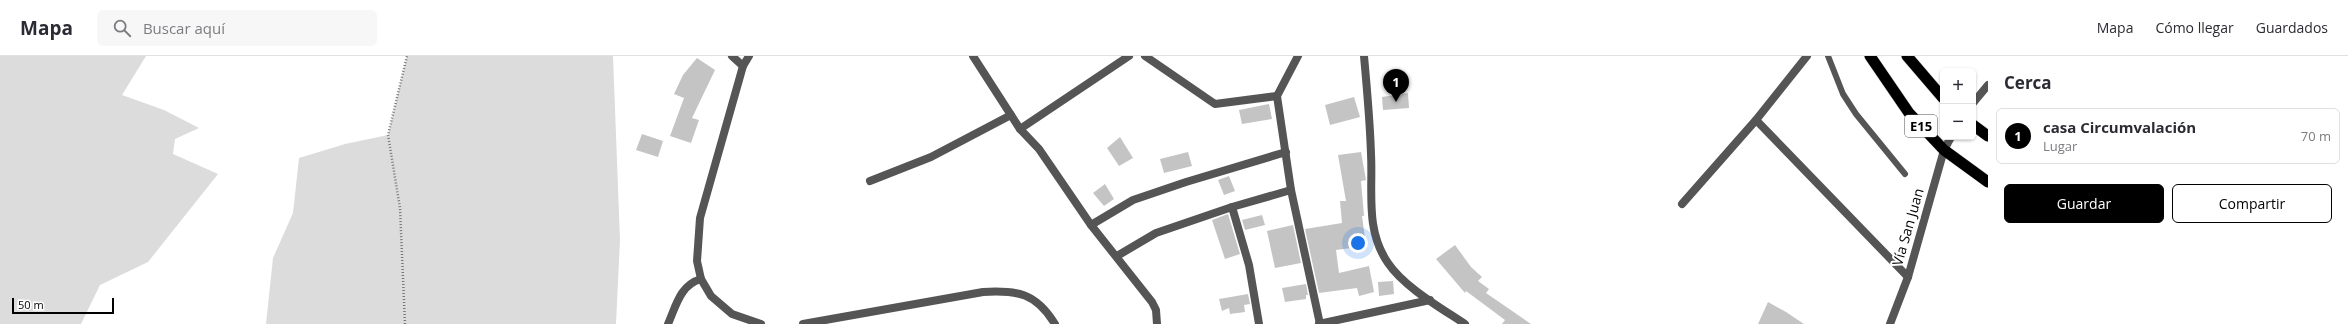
<!DOCTYPE html>
<html lang="es">
<head>
<meta charset="utf-8">
<style>
	body { margin:0; font-family:"Open Sans",sans-serif; background:#f7f7f7; color:#2b2b33 }
	.controls { position:absolute; right:12px; top:12px; display:grid; overflow:hidden; border-radius:6px; box-shadow:0 1px 3px #0004 }
	.controls button { width:36px; height:36px; display:grid; place-items:center; padding:0; border:0; border-bottom:1px solid #e1e1e2; background:#fff; color:#2b2b33; font:20px sans-serif }
	.scale { position:absolute; left:12px; bottom:10px; width:102px; box-sizing:border-box; padding-left:4px; border:2px solid #000; border-top:0; font-size:11px; line-height:14px; white-space:nowrap; color:#000; -webkit-text-stroke:3px #fff; paint-order:stroke }
	.you { position:absolute; left:1358px; top:187px; width:14px; height:14px; margin:-10px; border:3px solid #fff; border-radius:50%; background:#1a73e8; box-shadow:0 0 0 6px #1a73e833 }
	.badge { display:grid; place-items:center; width:26px; height:26px; border-radius:50%; background:#000; color:#fff; font-size:13px; font-weight:700 }
	.pin { position:absolute; translate:-50% -33px; filter:drop-shadow(0 1px 2px #0008) }
	.pin::after { content:''; position:absolute; top:21px; width:14px; height:12px; background:inherit; clip-path:polygon(0 0,100% 0,50% 100%) }
	.list { margin:0; padding:0; list-style:none }
	h2 { display:flex; justify-content:space-between; align-items:center; height:52px; margin:0; padding:0 16px; font-size:17px }
	h2 small { font-size:13px; font-weight:400; color:#7c7c81 }
	.list li { display:grid; grid-template-columns:26px 1fr auto; gap:12px; align-items:center; box-sizing:border-box; height:56px; margin:0 8px 8px; padding:0 8px; border:1px solid #e1e1e2; border-radius:6px }
	.list b { display:block; font-size:15px; white-space:nowrap }
	.list p { margin:0; font-size:13px; white-space:nowrap; color:#7c7c81 }
	.list em { font-size:13px; font-style:normal; color:#7c7c81 }
	.actions { display:flex; gap:8px; padding:12px 16px }
	.actions a { flex:1; padding:9px 0; border:1px solid #000; border-radius:6px; text-align:center; font-size:14px; color:#000 }
	.actions .main { background:#000; color:#fff }
	.icon { flex:none; width:22px; height:22px; fill:none; stroke:currentColor; stroke-width:2; stroke-linecap:round; stroke-linejoin:round }
	.map { position:relative; flex:none; width:1988px; height:268px; overflow:hidden }
	header { display:flex; align-items:center; gap:24px; box-sizing:border-box; height:56px; padding:0 20px; background:#fff; border-bottom:1px solid #e1e1e2 }
	header strong { font-size:19px }
	nav { display:flex; gap:22px; margin-inline-start:auto; font-size:14px }
	.search { width:280px; height:36px; background:#f7f7f7; display:flex; align-items:center; gap:10px; box-sizing:border-box; padding:0 14px; border-radius:6px; color:#7c7c81; font-size:15px }
	main { display:flex }
	aside { flex:1; background:#fff }
	.map>svg:first-child { display:block }
	.green { fill:#dcdcdc }
	.building { fill:#c4c4c4 }
	.lines { fill:none; stroke-linecap:round; stroke-linejoin:round }
	.trunk-casing { stroke:#dbdbdb; stroke-width:12 }
	.path { stroke:#777; stroke-width:2.5; stroke-dasharray:1 2; stroke-linecap:butt }
	.service { stroke:#555; stroke-width:6 }
	.minor { stroke:#555; stroke-width:8 }
	.tertiary { stroke:#555; stroke-width:8 }
	.trunk { stroke:#000; stroke-width:11 }
	.labels { text-anchor:middle; stroke-width:4; stroke-linejoin:round; paint-order:stroke }
	.shield { fill:#fff; stroke:#4c4c4c; stroke-width:1 }
	.shield-label { font-size:13px; font-weight:bold; fill:#000 }
	.street-label { font-size:14px; fill:#000; stroke:#fff }
</style>
</head>
<body>
<header>
<strong>Mapa</strong>
<div class="search"><svg class="icon" aria-label="search" viewBox="0 0 24 24"><circle cx="10" cy="10" r="6"/><path d="M15 15l6 6"/></svg>Buscar aquí</div>
<nav><a>Mapa</a><a>Cómo llegar</a><a>Guardados</a></nav>
</header>
<main>
<div class="map">
<svg width="1988" height="268" viewBox="0 0 1988 268">
	<rect width="100%" height="100%" fill="#fff"/>
	<!-- green -->
	<g class="green">
		<polygon points="0,0 146,0 122,39 164,54 199,72 175,83 173,98 218,118 148,206 100,229 81,268 0,268"/>
		<polygon points="407,0 613,0 620,184 616,268 266,268 273,202 293,157 299,102 345,88 388,79"/>
	</g>
	<!-- building -->
	<g class="building">
		<polygon points="697,2 715,14 692,62 699,64 691,87 670,80 684,42 674,38 683,19"/>
		<polygon points="1408,37 1409,52 1383,54 1382,41"/>
		<polygon points="1354,41 1360,61 1330,69 1325,49"/>
		<polygon points="1269,48 1272,63 1242,68 1239,54"/>
		<polygon points="642,78 663,85 658,101 636,94"/>
		<polygon points="1120,81 1133,102 1119,110 1107,92"/>
		<polygon points="1188,96 1192,110 1164,117 1160,103"/>
		<polygon points="1361,96 1366,124 1361,125 1364,160 1362,160 1366,190 1336,194 1339,217 1369,210 1374,236 1359,240 1357,232 1319,237 1305,173 1342,167 1340,145 1346,145 1338,99"/>
		<polygon points="1229,120 1235,135 1224,139 1218,124"/>
		<polygon points="1105,128 1114,143 1104,150 1093,137"/>
		<polygon points="1228,158 1240,198 1225,203 1212,164"/>
		<polygon points="1262,159 1265,169 1245,174 1242,164"/>
		<polygon points="1293,169 1301,207 1275,212 1267,175"/>
		<polygon points="1455,189 1471,211 1482,221 1478,225 1489,233 1486,237 1531,268 1502,268 1505,264 1466,235 1465,237 1436,203"/>
		<polygon points="1393,225 1394,238 1379,240 1378,226"/>
		<polygon points="1306,228 1308,239 1306,239 1306,243 1285,246 1282,232"/>
		<polygon points="1248,238 1250,248 1244,249 1245,256 1230,258 1229,252 1222,255 1219,243"/>
		<polygon points="1768,246 1786,256 1804,268 1758,268"/>
	</g>
	<g class="lines">
		<!-- trunk casing -->
		<g class="trunk-casing">
			<g id="trunk">
				<polyline points="1870,0 1909,57 1944,94 1988,126"/>
				<polyline points="1907,0 1943,42"/>
				<polyline points="1973,69 1988,80"/>
			</g>
		</g>
		<!-- path -->
		<polyline class="path" points="405,268 400,152 388,79 407,0"/>
		<!-- service -->
		<polyline class="service" points="1828,0 1843,38 1856,58 1905,118"/>
		<!-- minor -->
		<g class="minor">
			<polyline points="732,0 743,10 749,0"/>
			<polyline points="973,0 1020,73 1039,93 1091,169 1152,246 1156,254 1157,268"/>
			<polyline points="1145,0 1215,48 1277,40"/>
			<polyline points="1298,0 1277,40 1291,134 1320,268"/>
			<path d="M1364 0C1367 33 1370 65 1371 98 1373 136 1365 174 1388 207 1404 231 1441 252 1465 268"/>
			<polyline points="743,10 700,162 697,205 701,223 711,240 732,258 761,268"/>
			<polyline points="1756,64 1908,221"/>
			<polyline points="1020,73 1129,0"/>
			<polyline points="870,125 931,101 1011,59"/>
			<polyline points="1682,148 1756,64 1807,0"/>
			<polyline points="1232,151 1249,209 1259,268"/>
			<polyline points="1091,169 1133,144 1186,126 1286,96"/>
			<polyline points="1117,200 1156,177 1232,151 1291,134"/>
			<path d="M668 268C676 250 680 229 701 223"/>
			<path d="M803 268 983 236C1018 234 1036 237 1055 268"/>
			<polyline points="1319,268 1430,244"/>
		</g>
		<!-- tertiary -->
		<g class="tertiary">
			<polyline points="1973,47 1988,29"/>
			<polyline points="1890,268 1908,221 1944,94 1951,81"/>
		</g>
		<!-- trunk -->
		<use href="#trunk" class="trunk"/>
	</g>
	<g class="labels">
		<!-- shield labels -->
		<rect class="shield" x="1905" y="59" width="32" height="22" rx="3"/>
		<g class="shield-label">
			<text x="1921" y="75">E15</text>
		</g>
		<!-- street labels -->
		<g class="street-label">
			<text transform="translate(1908 171) rotate(-74)" y="5">Vía San Juan</text>
		</g>
	</g>
</svg>
<div class="controls">
<button>+</button>
<button>−</button>
</div>
<div class="scale">50 m</div>
<div class="you"></div>
<div class="pin badge" style="left:1396px;top:46px">1</div>
</div>
<aside>
<h2>Cerca<small></small></h2>
<ul class="list">
<li><span class="badge">1</span><div><b>casa Circumvalación</b><p>Lugar</p></div><em>70 m</em></li>
</ul>
<div class="actions"><a class="main">Guardar</a><a>Compartir</a></div>
</aside>
</main>
</body>
</html>
